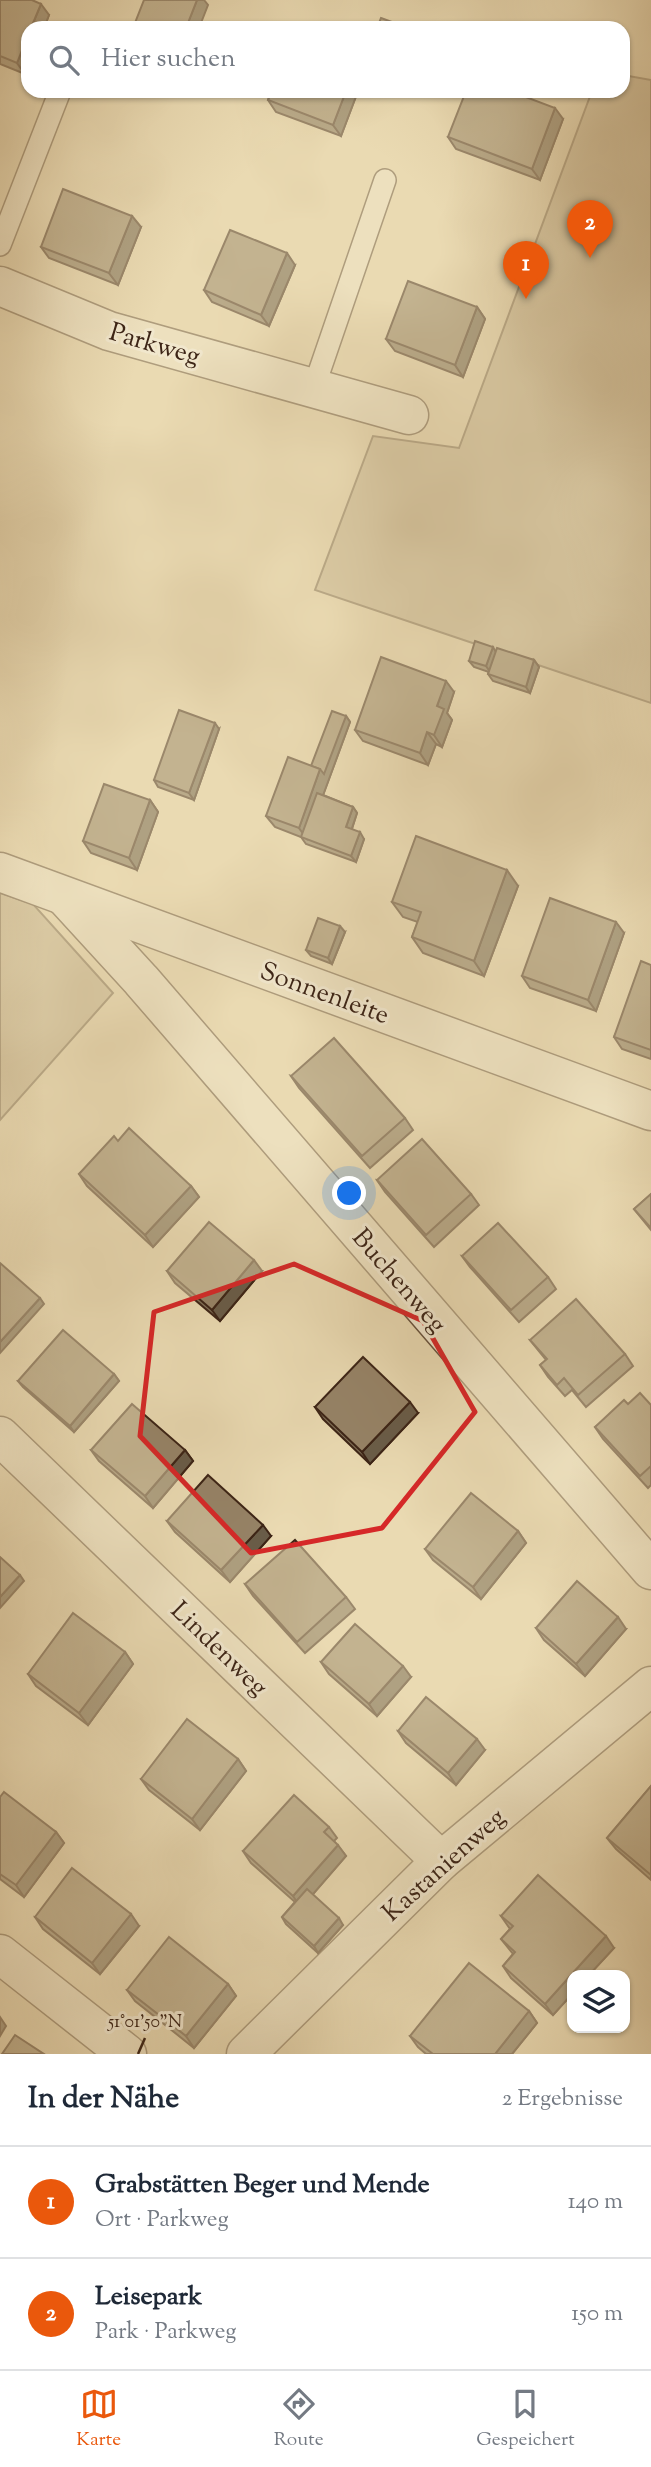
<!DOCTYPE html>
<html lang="de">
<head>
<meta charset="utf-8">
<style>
	body { margin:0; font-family:"Sorts Mill Goudy",serif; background:#f6f6f7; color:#1f2937 }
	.controls { position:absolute; right:21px; bottom:21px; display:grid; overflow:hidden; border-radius:14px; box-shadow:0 2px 5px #0004 }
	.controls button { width:63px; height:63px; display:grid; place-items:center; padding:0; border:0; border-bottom:2px solid #e0e1e3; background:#fff; color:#1f2937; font:35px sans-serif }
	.you { position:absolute; left:350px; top:1194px; width:24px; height:24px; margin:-18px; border:5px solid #fff; border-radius:50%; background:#1a73e8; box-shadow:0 0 0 10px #1a73e833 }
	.badge { display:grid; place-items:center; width:46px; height:46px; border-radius:50%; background:#ea580c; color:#fff; font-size:23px; font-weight:700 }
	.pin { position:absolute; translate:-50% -58px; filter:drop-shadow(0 2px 4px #0008) }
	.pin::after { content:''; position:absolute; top:37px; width:24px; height:21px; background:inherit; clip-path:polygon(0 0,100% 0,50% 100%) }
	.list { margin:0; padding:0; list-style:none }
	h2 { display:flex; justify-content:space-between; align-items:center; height:91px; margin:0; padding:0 28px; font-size:30px }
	h2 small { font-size:23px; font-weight:400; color:#747a83 }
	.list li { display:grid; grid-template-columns:46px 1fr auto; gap:21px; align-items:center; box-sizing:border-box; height:112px; padding:0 28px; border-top:2px solid #e0e1e3 }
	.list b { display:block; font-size:26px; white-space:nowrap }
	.list p { margin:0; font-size:23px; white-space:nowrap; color:#747a83 }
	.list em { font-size:23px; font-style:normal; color:#747a83 }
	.icon { flex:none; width:38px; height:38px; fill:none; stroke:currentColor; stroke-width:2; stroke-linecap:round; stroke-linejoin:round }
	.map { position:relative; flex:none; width:651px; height:2054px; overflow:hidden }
	.search { position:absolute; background:#fff; box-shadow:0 2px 5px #0004; left:21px; right:21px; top:21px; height:77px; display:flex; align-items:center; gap:18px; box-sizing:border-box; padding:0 24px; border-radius:21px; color:#747a83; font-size:26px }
	.sheet { height:315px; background:#fff }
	nav { display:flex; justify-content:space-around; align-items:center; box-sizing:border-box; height:98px; border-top:2px solid #e0e1e3; background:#fff; font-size:19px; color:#747a83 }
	nav a { display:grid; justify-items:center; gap:4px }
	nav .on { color:#ea580c }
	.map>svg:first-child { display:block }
	.green { fill:#ccbb97; stroke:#847056; stroke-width:2 }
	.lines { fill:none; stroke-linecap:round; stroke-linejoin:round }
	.lane-casing { stroke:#68523d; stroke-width:24 }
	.street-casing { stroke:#68523d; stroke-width:41 }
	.lane { stroke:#f1e7cd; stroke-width:21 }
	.street { stroke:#f1e7cd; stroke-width:38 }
	.wall { fill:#817159; stroke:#3c2416; stroke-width:2 }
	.shaded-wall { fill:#695c48; stroke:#3c2416; stroke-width:2 }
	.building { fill:#968367; stroke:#3c2416; stroke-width:2 }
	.marked { fill:none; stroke:#d62828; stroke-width:5; stroke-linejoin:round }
	.ticks { fill:none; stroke:#3c2416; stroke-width:2.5 }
	.labels { text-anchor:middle; stroke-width:6; stroke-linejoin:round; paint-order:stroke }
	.street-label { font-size:26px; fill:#3c2416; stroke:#f1e7cd }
	.ticks-label { font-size:18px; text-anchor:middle; fill:#3c2416; stroke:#f1e7cd; stroke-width:6; stroke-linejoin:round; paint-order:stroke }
</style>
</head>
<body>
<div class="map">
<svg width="651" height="2054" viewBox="0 0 651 2054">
	<rect width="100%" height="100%" fill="#eadab2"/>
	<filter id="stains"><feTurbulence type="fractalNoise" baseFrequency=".00286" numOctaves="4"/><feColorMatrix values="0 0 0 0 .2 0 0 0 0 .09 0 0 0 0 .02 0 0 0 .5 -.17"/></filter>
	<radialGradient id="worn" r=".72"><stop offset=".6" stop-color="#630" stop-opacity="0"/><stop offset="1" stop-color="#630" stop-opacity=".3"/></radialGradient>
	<!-- green -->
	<g class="green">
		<polygon points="623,75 651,80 651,703 315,590 373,436 459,448 592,91 623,91"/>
		<polygon points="0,893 33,904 113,993 0,1120"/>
	</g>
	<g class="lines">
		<!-- lane casing -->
		<g class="lane-casing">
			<g id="lane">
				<polyline points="0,245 60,91"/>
				<polyline points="314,387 385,180"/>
			</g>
		</g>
		<!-- street casing -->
		<g class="street-casing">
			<g id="street">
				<polyline points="0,286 109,331 409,415"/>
				<polyline points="0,872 651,1111"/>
				<polyline points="65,897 141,980 651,1570"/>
				<polyline points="0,1436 441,1861"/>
				<polyline points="0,1954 127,2054"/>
				<polyline points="246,2054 441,1861 651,1686"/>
			</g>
		</g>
		<!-- lane -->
		<use href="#lane" class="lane"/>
		<!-- street -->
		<use href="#street" class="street"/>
	</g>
	<!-- wall -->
	<g class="wall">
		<polygon points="0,0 49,15 44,28 28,28 25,74 0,64"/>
		<polygon points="272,91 358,91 341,136 276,112 268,100"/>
		<polygon points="563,119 540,180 456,149 448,137"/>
		<polygon points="141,227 118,285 49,258 41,247"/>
		<polygon points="295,265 269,326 212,302 204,290"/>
		<polygon points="477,307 485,319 463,377 395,351 386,339"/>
		<polygon points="496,652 534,660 539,667 530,693 493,681 488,674 489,672 474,667 469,661"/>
		<polygon points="454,692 447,713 452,720 442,747 436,744 428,765 363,741 355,730"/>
		<polygon points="346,716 350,722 323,795 353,807 357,813 352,829 364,839 356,862 306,844 301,837 275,827 266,816 311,766"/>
		<polygon points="219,729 194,800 158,787 154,780"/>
		<polygon points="150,800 158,812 137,870 91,853 83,841"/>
		<polygon points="518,886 484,976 423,953 412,937 418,922 403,917 392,902"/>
		<polygon points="345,932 332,964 311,956 306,950"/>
		<polygon points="624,933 596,1011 530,988 522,976"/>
		<polygon points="651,965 651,1059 622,1049 614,1037"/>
		<polygon points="291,1076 405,1118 413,1130 370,1168 299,1088"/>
		<polygon points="118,1141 191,1186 199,1197 153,1247 87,1186 79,1174"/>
		<polygon points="377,1180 471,1194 479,1205 434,1247 385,1192"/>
		<polygon points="651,1194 651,1230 634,1209"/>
		<polygon points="462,1256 548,1277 556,1289 519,1322 470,1267"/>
		<polygon points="167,1271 262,1271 220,1321 175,1283"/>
		<polygon points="530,1340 625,1354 633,1366 586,1407 572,1390 565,1396 548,1377 540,1365 546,1360"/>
		<polygon points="114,1374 119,1381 74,1432 23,1387 18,1381"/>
		<polygon points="628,1404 651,1405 651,1485 648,1488 603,1439 595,1427"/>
		<polygon points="315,1407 418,1413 370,1464 323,1419"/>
		<polygon points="91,1450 185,1450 193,1461 153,1508 99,1461"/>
		<polygon points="167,1521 271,1536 230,1582 175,1532"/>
		<polygon points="518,1531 526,1543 481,1599 433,1560 425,1549"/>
		<polygon points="245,1584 346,1597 355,1609 305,1653 253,1596"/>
		<polygon points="536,1628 626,1629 585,1676 544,1640"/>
		<polygon points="125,1652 133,1664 88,1725 36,1686 28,1674"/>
		<polygon points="321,1662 411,1677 377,1716 329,1674"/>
		<polygon points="398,1731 485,1750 456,1785 406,1743"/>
		<polygon points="238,1759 246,1771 200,1830 149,1790 141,1779"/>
		<polygon points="651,1786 651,1880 616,1849 607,1838"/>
		<polygon points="0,1797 56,1832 64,1843 24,1897 0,1879"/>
		<polygon points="329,1827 337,1838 334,1841 346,1856 312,1895 343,1925 318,1953 286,1924 282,1917 295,1902 251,1863 243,1851"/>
		<polygon points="501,1916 614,1948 589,1975 572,1975 572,1994 553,2015 511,1978 503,1966 513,1954 501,1939 510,1929"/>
		<polygon points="35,1917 139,1926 100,1974 43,1929"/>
		<polygon points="228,1984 236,1996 194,2048 135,2001 127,1990"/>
		<polygon points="529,2011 537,2023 512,2054 426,2054 418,2047 410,2036"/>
	</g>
	<!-- shaded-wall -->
	<g class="shaded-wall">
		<polygon points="197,0 204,0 208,5 199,28 186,28"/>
		<polygon points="41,4 49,15 44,28 31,28"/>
		<polygon points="28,35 28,66 25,74 17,63"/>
		<polygon points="346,91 358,91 341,136 333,125"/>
		<polygon points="555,108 563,119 540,180 532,169"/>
		<polygon points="132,216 141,227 118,285 109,273"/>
		<polygon points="287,253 295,265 269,326 261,315"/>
		<polygon points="477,307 485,319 463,377 455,365"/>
		<polygon points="493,647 497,654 491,673 486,666"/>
		<polygon points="534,660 539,667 530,693 526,687"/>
		<polygon points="446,681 454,692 447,713 452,720 442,747 434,735 437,706"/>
		<polygon points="346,716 350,722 307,839 299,828 320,769"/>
		<polygon points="215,723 219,729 194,800 189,793"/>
		<polygon points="427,732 436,744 428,765 420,753"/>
		<polygon points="150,800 158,812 137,870 129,858"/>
		<polygon points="353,807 357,813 350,834 346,827"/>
		<polygon points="360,832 364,839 356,862 351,856"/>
		<polygon points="507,870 518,886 484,976 474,961"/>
		<polygon points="616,922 624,933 596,1011 588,1000"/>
		<polygon points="340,926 345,932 332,964 328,958"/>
		<polygon points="191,1186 199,1197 153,1247 145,1235"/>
		<polygon points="254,1260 262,1271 220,1321 212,1310"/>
		<polygon points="40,1298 44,1304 0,1353 0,1342"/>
		<polygon points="114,1374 119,1381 74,1432 70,1426"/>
		<polygon points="410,1402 418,1413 370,1464 362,1452"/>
		<polygon points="185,1450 193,1461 153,1508 145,1496"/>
		<polygon points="263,1525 271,1536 230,1582 221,1570"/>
		<polygon points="518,1531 526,1543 481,1599 473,1587"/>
		<polygon points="20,1575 24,1581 0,1608 0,1597"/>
		<polygon points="618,1617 626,1629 585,1676 576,1664"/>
		<polygon points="125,1652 133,1664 88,1725 79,1713"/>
		<polygon points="403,1666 411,1677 377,1716 369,1704"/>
		<polygon points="477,1739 485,1750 456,1785 448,1773"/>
		<polygon points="238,1759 246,1771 200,1830 192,1819"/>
		<polygon points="56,1832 64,1843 24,1897 16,1885"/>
		<polygon points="338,1845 346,1856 301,1908 293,1896"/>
		<polygon points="131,1914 139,1926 100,1974 92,1963"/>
		<polygon points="339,1918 343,1925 318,1953 314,1946"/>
		<polygon points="606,1936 614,1948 589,1975 572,1975 572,1994 553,2015 545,2004"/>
		<polygon points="228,1984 236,1996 194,2048 186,2036"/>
		<polygon points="529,2011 537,2023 512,2054 495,2054"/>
		<polygon points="0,2017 6,2026 0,2036"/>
	</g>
	<!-- building -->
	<g class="building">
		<polygon points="0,0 32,0 41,4 31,28 28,28 28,35 17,63 0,56"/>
		<polygon points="144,0 197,0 186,28 133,28"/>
		<polygon points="381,18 408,28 377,28"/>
		<polygon points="272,91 346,91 333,125 268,100"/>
		<polygon points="466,91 510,91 555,108 532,169 448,137"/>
		<polygon points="63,189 132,216 109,273 41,247"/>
		<polygon points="230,230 287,253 261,315 204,290"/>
		<polygon points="408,281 477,307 455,365 386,339"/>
		<polygon points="475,641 493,647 486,666 469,661"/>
		<polygon points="497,648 534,660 526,687 488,674"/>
		<polygon points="381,657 446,681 437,706 444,709 434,735 427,732 420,753 355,730"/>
		<polygon points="179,710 215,723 189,793 154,780"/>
		<polygon points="332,711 346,716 324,774 320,769 311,766"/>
		<polygon points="288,757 320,769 299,828 266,816"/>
		<polygon points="104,784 150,800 129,858 83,841"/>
		<polygon points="317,793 353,807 346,827 360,832 351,856 301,837"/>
		<polygon points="416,836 507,870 474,961 412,937 421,912 392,902"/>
		<polygon points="550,898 616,922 588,1000 522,976"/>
		<polygon points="318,918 340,926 328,958 306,950"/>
		<polygon points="641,961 651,965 651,1050 614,1037"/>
		<polygon points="334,1038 405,1118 362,1156 291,1076"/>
		<polygon points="129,1128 191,1186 145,1235 79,1174 114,1136 118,1141"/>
		<polygon points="422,1139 471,1194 426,1235 377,1180"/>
		<polygon points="651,1194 651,1228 634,1209"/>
		<polygon points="209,1222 254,1260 212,1310 167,1271"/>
		<polygon points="498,1223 548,1277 511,1310 462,1256"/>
		<polygon points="0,1263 40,1298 0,1342"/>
		<polygon points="576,1299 625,1354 578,1395 564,1378 557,1385 540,1365 547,1359 530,1340"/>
		<polygon points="63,1330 114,1374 70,1426 18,1381"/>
		<polygon points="363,1357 410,1402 362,1452 315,1407"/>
		<polygon points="640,1393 651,1405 651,1466 640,1476 595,1427 624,1400 628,1404"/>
		<polygon points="132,1404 185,1450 145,1496 91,1450"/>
		<polygon points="208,1475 263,1525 221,1570 167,1521"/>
		<polygon points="471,1493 518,1531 473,1587 425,1549"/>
		<polygon points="295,1540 346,1597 297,1642 245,1584"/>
		<polygon points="0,1557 20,1575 0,1597"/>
		<polygon points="577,1581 618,1617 576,1664 536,1628"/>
		<polygon points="73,1613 125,1652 79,1713 28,1674"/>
		<polygon points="355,1624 403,1666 369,1704 321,1662"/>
		<polygon points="426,1697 477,1739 448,1773 398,1731"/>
		<polygon points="187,1719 238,1759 192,1819 141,1779"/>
		<polygon points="651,1786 651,1875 607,1838"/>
		<polygon points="4,1792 56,1832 16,1885 0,1874 0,1797"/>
		<polygon points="294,1795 329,1827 324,1832 338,1845 293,1896 243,1851"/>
		<polygon points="72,1868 131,1914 92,1963 35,1917"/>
		<polygon points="538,1875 606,1936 545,2004 503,1966 515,1952 501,1939 513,1926 501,1916"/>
		<polygon points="307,1889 339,1918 314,1946 282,1917"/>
		<polygon points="169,1937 228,1984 186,2036 127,1990"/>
		<polygon points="469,1963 529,2011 495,2054 433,2054 410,2036"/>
		<polygon points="15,2035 44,2054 2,2054"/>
	</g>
	<!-- marked area -->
	<path d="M0 0H651V2054H0ZM294 1264 423 1321 475 1412 382 1528 251 1553 140 1436 154 1312Z" fill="#eadab2" fill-opacity=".55" fill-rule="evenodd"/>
	<path class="marked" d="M294 1264 423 1321 475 1412 382 1528 251 1553 140 1436 154 1312Z"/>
	<!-- ticks -->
	<path class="ticks" d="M138 2054 145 2038"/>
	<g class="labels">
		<!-- street labels -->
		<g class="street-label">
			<text transform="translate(155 343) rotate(16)" y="9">Parkweg</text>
			<text transform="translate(325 992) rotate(20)" y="9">Sonnenleite</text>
			<text transform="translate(400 1280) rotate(49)" y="9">Buchenweg</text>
			<text transform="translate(220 1648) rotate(44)" y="9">Lindenweg</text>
			<text transform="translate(443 1864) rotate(-42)" y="9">Kastanienweg</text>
		</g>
	</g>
	<g class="ticks-label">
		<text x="145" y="2027">51°01'50"N</text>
	</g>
	<rect width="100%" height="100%" filter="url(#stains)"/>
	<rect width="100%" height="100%" fill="url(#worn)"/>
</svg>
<div class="controls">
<button><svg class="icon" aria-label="layers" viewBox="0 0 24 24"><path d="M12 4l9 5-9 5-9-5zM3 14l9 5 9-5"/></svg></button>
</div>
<div class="you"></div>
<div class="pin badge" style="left:526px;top:299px">1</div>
<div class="pin badge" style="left:590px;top:258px">2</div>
<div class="search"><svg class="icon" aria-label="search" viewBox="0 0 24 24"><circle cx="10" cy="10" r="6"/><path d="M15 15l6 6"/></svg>Hier suchen</div>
</div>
<section class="sheet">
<h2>In der Nähe<small>2 Ergebnisse</small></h2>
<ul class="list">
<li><span class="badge">1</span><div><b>Grabstätten Beger und Mende</b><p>Ort · Parkweg</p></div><em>140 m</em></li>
<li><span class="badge">2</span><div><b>Leisepark</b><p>Park · Parkweg</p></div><em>150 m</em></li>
</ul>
</section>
<nav>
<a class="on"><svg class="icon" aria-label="map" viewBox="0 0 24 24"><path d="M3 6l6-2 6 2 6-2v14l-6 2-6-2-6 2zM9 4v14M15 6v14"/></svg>Karte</a>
<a><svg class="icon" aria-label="directions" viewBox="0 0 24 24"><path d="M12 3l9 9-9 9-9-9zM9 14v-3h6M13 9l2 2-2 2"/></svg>Route</a>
<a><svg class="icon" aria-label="saved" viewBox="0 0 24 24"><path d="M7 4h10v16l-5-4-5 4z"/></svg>Gespeichert</a>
</nav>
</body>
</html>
